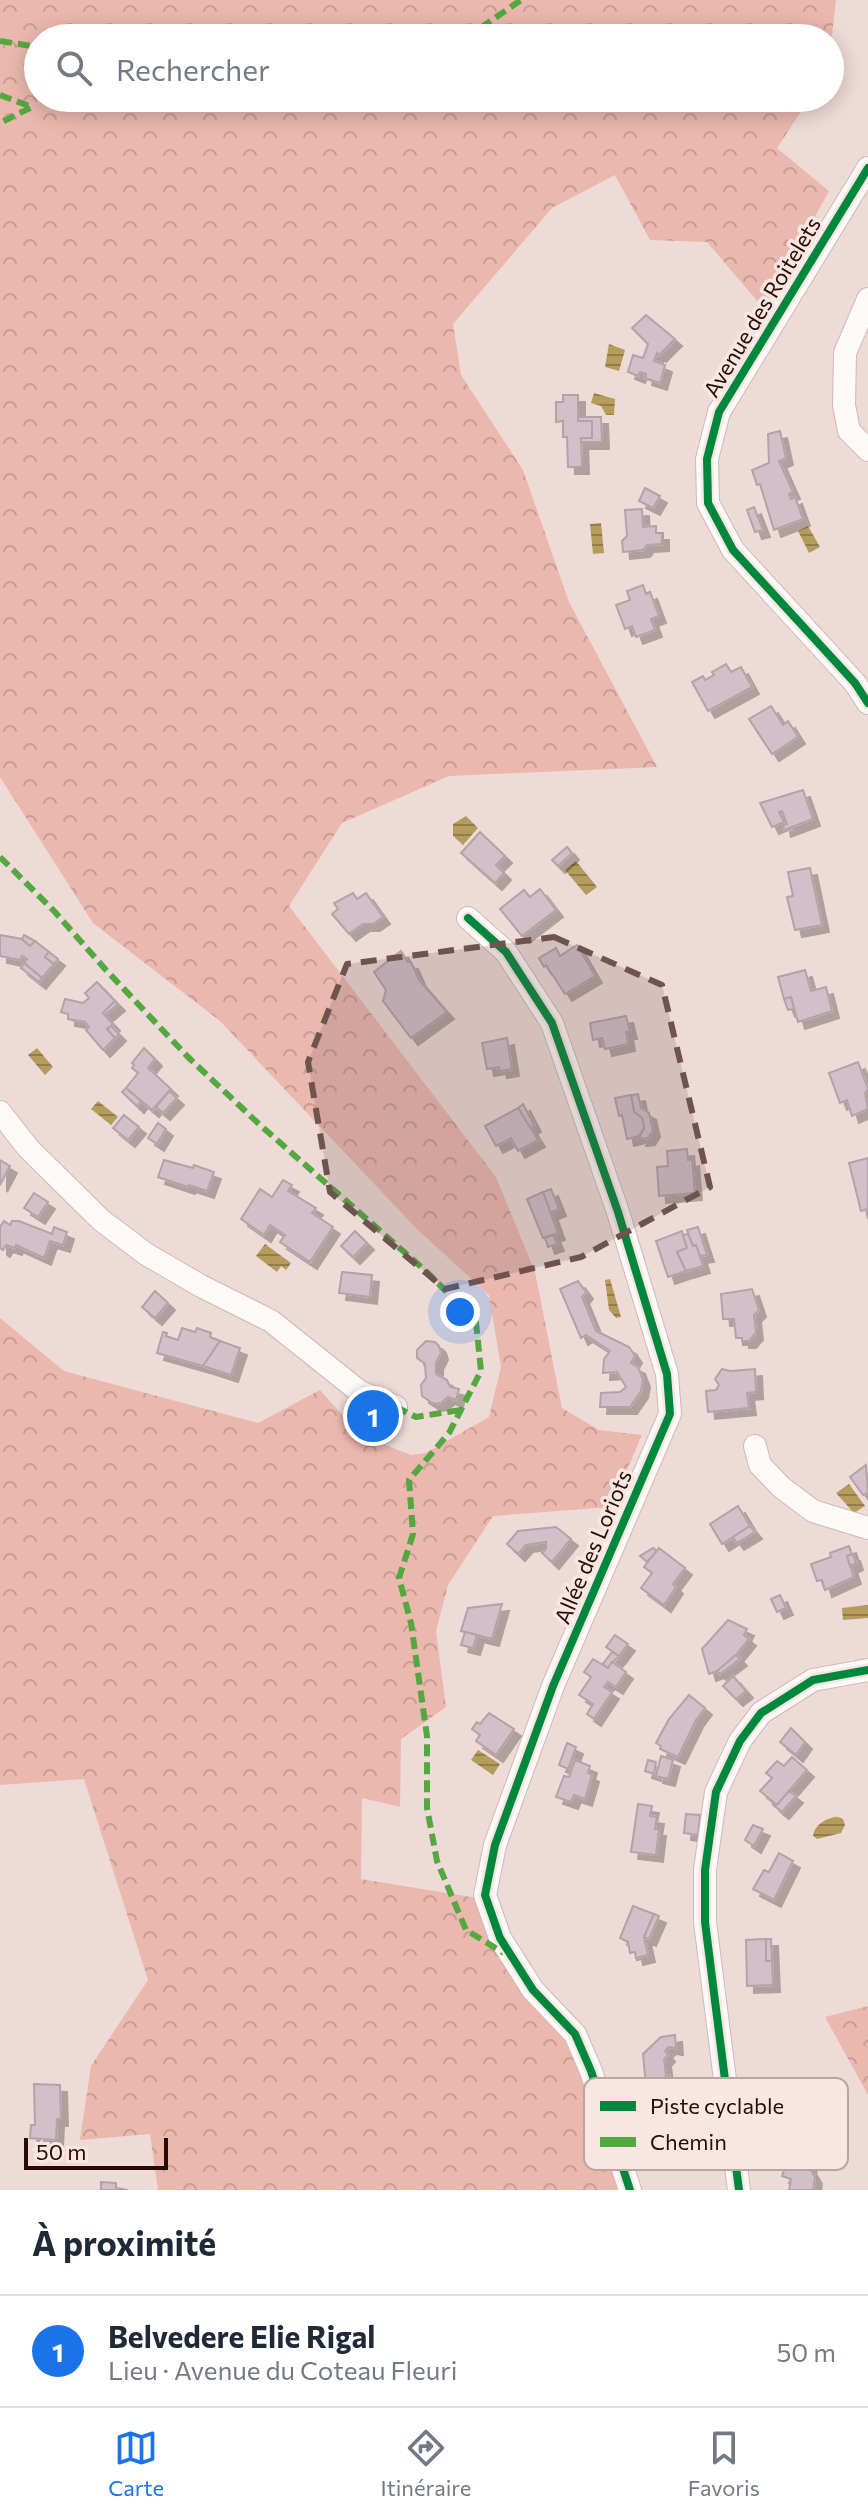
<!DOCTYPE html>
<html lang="fr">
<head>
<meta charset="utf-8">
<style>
	body { margin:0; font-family:Commissioner,sans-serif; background:#f6f6f7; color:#1f2937 }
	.scale { position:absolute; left:24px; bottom:20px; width:144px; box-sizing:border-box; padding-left:8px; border:4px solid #290b06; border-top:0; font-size:22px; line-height:28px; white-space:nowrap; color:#290b06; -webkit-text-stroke:6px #f8e6e2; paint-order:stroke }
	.you { position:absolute; left:460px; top:1312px; width:28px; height:28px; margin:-20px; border:6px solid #fff; border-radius:50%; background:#1a73e8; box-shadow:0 0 0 12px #1a73e833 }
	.badge { display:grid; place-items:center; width:52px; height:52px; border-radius:50%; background:#1a73e8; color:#fff; font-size:26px; font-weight:700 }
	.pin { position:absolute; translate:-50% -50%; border:4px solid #fff; box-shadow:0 2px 8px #0006 }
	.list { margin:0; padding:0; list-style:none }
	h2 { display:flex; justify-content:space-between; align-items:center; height:104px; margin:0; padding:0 32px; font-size:34px }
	h2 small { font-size:26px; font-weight:400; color:#747a83 }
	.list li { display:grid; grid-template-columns:52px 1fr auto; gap:24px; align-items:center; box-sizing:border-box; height:112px; padding:0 32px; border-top:2px solid #e0e1e3 }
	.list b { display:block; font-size:30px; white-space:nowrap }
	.list p { margin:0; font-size:26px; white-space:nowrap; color:#747a83 }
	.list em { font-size:26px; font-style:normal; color:#747a83 }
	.icon { flex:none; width:44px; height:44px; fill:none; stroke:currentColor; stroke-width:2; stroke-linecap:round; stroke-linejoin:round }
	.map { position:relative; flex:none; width:868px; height:2190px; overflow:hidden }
	.search { position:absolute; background:#fff; box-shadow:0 4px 20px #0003; left:24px; right:24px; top:24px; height:88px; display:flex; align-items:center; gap:20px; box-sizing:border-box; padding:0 28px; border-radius:44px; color:#747a83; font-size:30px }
	.sheet { height:216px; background:#fff }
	nav { display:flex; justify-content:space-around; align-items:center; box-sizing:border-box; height:112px; border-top:2px solid #e0e1e3; background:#fff; font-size:22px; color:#747a83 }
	nav a { display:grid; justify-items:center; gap:4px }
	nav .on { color:#1a73e8 }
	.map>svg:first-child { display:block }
	.forest { fill:url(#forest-crowns) }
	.water { fill:url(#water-rules) }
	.building { fill:#d4bfc8; stroke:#b5a1a9; stroke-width:2; filter:url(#shadow) }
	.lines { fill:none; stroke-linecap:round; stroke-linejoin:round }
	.street-casing { stroke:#d1b8b4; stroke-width:24 }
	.street { stroke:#fcf9f9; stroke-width:22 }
	.quiet { stroke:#53a840; stroke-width:6; stroke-dasharray:12 6; stroke-linecap:butt }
	.cycleway-casing { stroke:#f8e6e2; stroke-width:13 }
	.cycleway { stroke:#00873e; stroke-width:8 }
	.marked { fill:#6e534f; fill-opacity:0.2; stroke:#6e534f; stroke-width:6; stroke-dasharray:16 10; stroke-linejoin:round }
	.labels { text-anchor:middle; stroke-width:7; stroke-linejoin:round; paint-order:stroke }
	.street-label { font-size:22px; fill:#290b06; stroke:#f8e6e2 }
	.key { fill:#f8e6e2; stroke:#baa4a0; stroke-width:2 }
	.key-label { font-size:22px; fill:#290b06 }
</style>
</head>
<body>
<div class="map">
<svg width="868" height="2190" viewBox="0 0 868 2190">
	<defs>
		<pattern id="forest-crowns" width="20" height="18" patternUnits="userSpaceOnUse" patternTransform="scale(2)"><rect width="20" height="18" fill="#ebb8ae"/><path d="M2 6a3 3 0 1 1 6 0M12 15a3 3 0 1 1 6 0" fill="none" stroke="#ca9d94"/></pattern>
		<pattern id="water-rules" width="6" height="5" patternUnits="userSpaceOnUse" patternTransform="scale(2)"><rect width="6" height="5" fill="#b59c5d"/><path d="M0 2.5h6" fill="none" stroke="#937d4b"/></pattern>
		<filter id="shadow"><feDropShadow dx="7" dy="7" stdDeviation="0" flood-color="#0004"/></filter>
	</defs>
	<rect width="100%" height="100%" fill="#eedad7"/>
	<!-- forest -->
	<g class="forest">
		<polygon points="0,0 836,0 830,52 830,38 38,38 38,98 810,98 777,148 829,191 764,309 707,242 650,240 615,175 552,208 453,324 461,375 523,470 569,602 657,767 449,776 342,823 289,906 496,1177 535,1272 562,1408 599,1430 642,1435 611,1507 493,1516 448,1585 436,1631 446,1707 401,1739 400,1807 362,1798 361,1879 477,1898 533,1982 576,2061 619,2190 158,2190 150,2134 80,2140 91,2066 148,1980 84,1779 0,1785 0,1318 64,1371 258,1423 320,1390 360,1435 411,1455 426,1453 489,1417 501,1367 489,1295 418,1230 220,1021 93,923 0,777"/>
		<polygon points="868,2006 868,2095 825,2017"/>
	</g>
	<!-- water -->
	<g class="water">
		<polygon points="609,344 625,350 619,371 605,367"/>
		<polygon points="594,393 615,399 614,415 606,415 601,406 591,403"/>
		<polygon points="601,523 604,553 593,554 590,524"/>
		<polygon points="808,526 820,547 809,553 798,531"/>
		<polygon points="466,816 478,828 463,845 453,836 453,824"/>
		<polygon points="576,861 597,887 586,895 565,870"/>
		<polygon points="37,1048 53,1067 45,1075 28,1055"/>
		<polygon points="98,1101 118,1117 111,1125 91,1109"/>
		<polygon points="265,1244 291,1263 286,1270 281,1266 277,1272 256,1256"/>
		<polygon points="610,1279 621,1317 616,1318 609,1310 605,1280"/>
		<polygon points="849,1484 865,1506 854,1513 836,1493"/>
		<polygon points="868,1605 868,1618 843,1620 842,1608"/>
		<polygon points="478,1750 500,1764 493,1775 471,1760"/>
		<path d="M838 1817 843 1819 845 1825 841 1833 817 1839 813 1836C814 1825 827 1817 838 1817Z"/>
	</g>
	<!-- building -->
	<g class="building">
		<polygon points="646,315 675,339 659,355 657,353 654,361 665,365 660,383 645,378 646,374 640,372 638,376 628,372 633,355 643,358 648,344 632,328"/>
		<polygon points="563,395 578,395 578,421 592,421 592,438 581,438 582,467 568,467 567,437 563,437 563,421 556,422 556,402 563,402"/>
		<polygon points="578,417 601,417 602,442 581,442 581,438 592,438 592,421 578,421"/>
		<polygon points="780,431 786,458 779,461 793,492 789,494 791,499 795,497 803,519 774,530 760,484 757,485 752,470 769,463 768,434"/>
		<polygon points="645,488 660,496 653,508 639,501"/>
		<polygon points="754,507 763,530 755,532 747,510"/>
		<polygon points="642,509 643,527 656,526 656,533 662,533 662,544 647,545 643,550 623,552 622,541 627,536 625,510"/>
		<polygon points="643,585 646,594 650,592 659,616 651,619 655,630 636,637 632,626 625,629 616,605 630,600 627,591"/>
		<polygon points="726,664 731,672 741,667 752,687 708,711 692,682 703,676 705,680 714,675 712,672"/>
		<polygon points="771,706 783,725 788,721 798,737 772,754 749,719"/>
		<polygon points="803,790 813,819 784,830 783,825 787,824 782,811 779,812 784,822 772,827 760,803"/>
		<polygon points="480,832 505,856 496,865 504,873 495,883 461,853"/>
		<polygon points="567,847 572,853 558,866 552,860"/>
		<polygon points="810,868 822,925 795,930 787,897 793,896 788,872"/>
		<polygon points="540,889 556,910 522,936 500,909 524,890 530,897"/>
		<polygon points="353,893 357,899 366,893 383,917 373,924 363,924 349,934 332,914 338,909 334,903"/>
		<polygon points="0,935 22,939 30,946 35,941 49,952 45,957 54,964 42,978 24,963 27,959 22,956 20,960 0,956"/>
		<polygon points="24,935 35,941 30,946 22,939"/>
		<polygon points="577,945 595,976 565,994 546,965 544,967 539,958 556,948 560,956"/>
		<polygon points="401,951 408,962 411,962 419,980 447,1012 411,1038 383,1001 386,990 374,972"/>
		<polygon points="49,952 58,959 54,964 45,957"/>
		<polygon points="24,963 42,978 39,982 21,968"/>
		<polygon points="805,970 811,991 826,987 832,1011 798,1022 791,997 784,999 778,977"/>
		<polygon points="97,982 115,1001 103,1013 113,1024 107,1029 115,1038 103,1050 86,1030 89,1027 85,1022 68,1019 68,1014 61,1012 65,999 83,1003 89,998 85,993"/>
		<polygon points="791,997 794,1009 788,1010 784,999"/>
		<polygon points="115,1001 118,1004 105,1015 103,1013"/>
		<polygon points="626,1016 630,1032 626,1032 628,1044 605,1049 602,1038 593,1040 590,1023"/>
		<polygon points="111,1026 119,1034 115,1038 107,1029"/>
		<polygon points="507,1038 512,1069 500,1071 499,1067 487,1069 482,1043"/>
		<polygon points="144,1048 155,1059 148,1068 171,1089 152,1110 126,1088 138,1073 132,1068 134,1065 132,1063"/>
		<polygon points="858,1062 868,1089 865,1093 868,1109 852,1116 847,1100 840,1103 829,1073"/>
		<polygon points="126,1088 141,1101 137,1106 122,1092"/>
		<polygon points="169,1091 177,1098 163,1113 156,1107"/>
		<polygon points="638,1094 641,1108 649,1113 653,1130 648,1138 639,1139 644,1128 642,1118 634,1112 631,1095"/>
		<polygon points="631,1095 634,1112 642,1118 644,1128 639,1136 627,1139 622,1115 619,1116 615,1098"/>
		<polygon points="523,1104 534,1125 529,1128 518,1108"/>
		<polygon points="518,1108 538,1140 518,1151 511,1138 496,1146 485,1126"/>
		<polygon points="124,1115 139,1127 128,1140 113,1128"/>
		<polygon points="158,1123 166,1129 157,1144 148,1138"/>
		<polygon points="687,1149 688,1160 692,1159 695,1193 659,1196 657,1167 668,1166 667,1151"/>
		<polygon points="868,1158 868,1209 861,1211 849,1163"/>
		<polygon points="0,1160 10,1166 0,1185"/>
		<polygon points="164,1160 193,1168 194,1165 214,1172 207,1191 189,1185 188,1187 158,1177"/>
		<polygon points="283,1180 292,1185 288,1191 316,1208 312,1213 333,1227 310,1262 280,1242 285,1235 270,1225 264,1235 241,1219 260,1189 272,1197"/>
		<polygon points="551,1189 559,1209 550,1213 543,1192"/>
		<polygon points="543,1192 558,1233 543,1238 527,1199"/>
		<polygon points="34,1193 48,1202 38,1217 24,1208"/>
		<polygon points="4,1221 10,1225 12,1221 19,1221 52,1234 54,1227 67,1232 63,1245 50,1241 44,1258 16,1245 15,1248 6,1245 3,1250 0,1248 0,1227"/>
		<polygon points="698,1227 707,1255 700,1256 696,1245 693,1246 687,1230"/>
		<polygon points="355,1231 367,1243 353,1257 341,1246"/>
		<polygon points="682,1231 687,1248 677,1252 686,1271 668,1277 656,1241"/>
		<polygon points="688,1234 693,1246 696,1245 703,1266 686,1271 677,1252 687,1248 683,1235"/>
		<polygon points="553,1235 557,1244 548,1247 545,1238"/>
		<polygon points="342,1272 372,1275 370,1297 339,1293"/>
		<polygon points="578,1281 586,1292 582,1297 596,1331 629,1347 635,1356 631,1363 638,1367 643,1380 641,1391 630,1407 600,1407 601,1393 620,1392 626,1387 617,1372 603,1373 604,1359 610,1351 586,1335 581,1338 560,1289"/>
		<polygon points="752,1289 759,1310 754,1315 756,1333 749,1341 742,1341 742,1338 736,1338 734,1319 723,1319 721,1294"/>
		<polygon points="155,1291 168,1303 155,1318 142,1307"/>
		<polygon points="182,1328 195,1332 197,1328 211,1333 210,1337 220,1341 203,1366 157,1353 163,1332 167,1333 166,1336 178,1340"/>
		<polygon points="220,1341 240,1348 231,1375 203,1366"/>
		<polygon points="426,1341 435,1342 439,1346 441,1353 436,1363 436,1374 447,1380 450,1387 459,1389 456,1400 448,1397 441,1403 434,1404 422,1396 421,1385 426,1378 425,1364 417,1358 417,1350"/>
		<polygon points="722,1369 730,1371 755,1369 756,1392 747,1393 749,1408 708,1412 706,1391 716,1390 719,1385 715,1379"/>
		<polygon points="866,1465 868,1492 863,1495 850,1477"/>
		<polygon points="738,1506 750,1526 722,1544 710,1524"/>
		<polygon points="750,1526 755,1532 737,1543 733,1537"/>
		<polygon points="556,1527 571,1539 552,1562 542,1553 546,1549 546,1542 526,1545 518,1554 507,1544 518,1531"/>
		<polygon points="849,1546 852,1555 847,1556 854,1577 825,1590 822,1580 817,1581 811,1564 831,1557 830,1553"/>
		<polygon points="653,1548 657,1551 647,1562 640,1556"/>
		<polygon points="659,1548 685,1568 673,1584 676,1587 664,1605 641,1588 652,1573 644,1567"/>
		<polygon points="853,1554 856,1563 850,1566 847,1556"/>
		<polygon points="780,1595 786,1608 777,1612 771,1599"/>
		<polygon points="502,1604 492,1639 461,1631 468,1608"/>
		<polygon points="728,1620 747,1629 744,1635 749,1639 736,1655 717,1671 709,1674 702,1649"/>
		<polygon points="465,1632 477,1635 473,1648 461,1645"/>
		<polygon points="615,1635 628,1644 619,1656 606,1647"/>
		<polygon points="612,1652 619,1656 608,1668 602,1665"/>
		<polygon points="736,1655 740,1659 720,1674 717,1671"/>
		<polygon points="593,1659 608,1668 612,1662 626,1672 616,1687 608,1682 604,1687 612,1692 594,1719 587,1714 593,1704 579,1695 591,1677 584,1672"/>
		<polygon points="733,1676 746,1691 736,1699 723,1686"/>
		<polygon points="689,1695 705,1708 696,1720 678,1757 660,1749 661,1746 656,1743 669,1719"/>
		<polygon points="489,1713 514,1729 496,1755 476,1741 480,1735 472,1729 477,1722 480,1724"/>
		<polygon points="791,1728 805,1742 796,1755 780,1742"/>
		<polygon points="567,1743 576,1747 568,1769 559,1765"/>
		<polygon points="661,1756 673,1760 668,1779 656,1776"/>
		<polygon points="792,1757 807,1770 777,1805 760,1791 772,1778 766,1773 777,1761 784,1766"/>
		<polygon points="575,1760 590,1766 588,1773 592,1775 585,1799 574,1795 571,1802 556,1797 564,1776 569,1777"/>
		<polygon points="648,1760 656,1762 654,1774 645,1771"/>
		<polygon points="789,1791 796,1796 782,1812 772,1804 777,1805"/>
		<polygon points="638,1804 652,1806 650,1816 657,1817 655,1829 659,1829 656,1855 631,1852"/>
		<polygon points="686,1814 700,1815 698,1835 684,1833"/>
		<polygon points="753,1825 763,1829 754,1846 745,1840"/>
		<polygon points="779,1853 793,1861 774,1900 753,1889 764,1870 769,1872"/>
		<polygon points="633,1906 654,1914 644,1937 648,1955 636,1958 635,1952 630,1953 628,1942 620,1938"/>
		<polygon points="654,1914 659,1916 649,1939 644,1937"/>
		<polygon points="766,1939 771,1939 772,1961 766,1961"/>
		<polygon points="766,1939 766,1961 772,1961 773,1985 747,1986 746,1940"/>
		<polygon points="675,2035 676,2048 669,2047 665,2051 668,2055 664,2059 666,2076 669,2075 672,2091 654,2094 653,2086 649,2087 645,2075 643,2054 661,2037"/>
		<polygon points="34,2084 60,2085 61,2119 57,2119 56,2140 30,2138 31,2125 35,2125"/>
		<polygon points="796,2133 825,2137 819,2156 813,2154 809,2167 815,2177 813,2190 789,2190 791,2179 782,2176"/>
		<polygon points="101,2182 116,2183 116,2188 128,2190 101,2190"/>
	</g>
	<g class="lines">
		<!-- street casing -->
		<g class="street-casing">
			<g id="street">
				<polyline points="868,168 719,412 707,459 708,503 733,550 855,683 868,703"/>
				<polyline points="868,299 845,353 844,405 849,431 868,450"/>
				<polyline points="468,918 506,952 552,1023 618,1212 667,1374 670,1414 553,1686 495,1845 485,1895 500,1938 533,1990 575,2034 591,2071 630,2190"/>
				<polyline points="0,1112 28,1148 101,1220 146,1254 201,1286 271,1321 360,1392 396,1407"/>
				<polyline points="755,1446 760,1465 781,1487 813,1511 868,1528"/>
				<polyline points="739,2190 705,1922 705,1870 716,1792 740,1741 761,1713 813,1680 868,1670"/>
			</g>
		</g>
		<!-- street -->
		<use href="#street" class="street"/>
		<!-- quiet -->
		<g class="quiet">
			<polyline points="466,38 521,0"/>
			<polyline points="0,41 38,47"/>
			<polyline points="0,95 32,107 0,123"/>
			<polyline points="0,857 55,912 106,970 188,1057 260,1125 428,1273 476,1322 481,1371 449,1433 409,1480 413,1534 399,1578 411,1623 427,1736 427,1808 437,1861 466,1930 504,1953"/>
			<polyline points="396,1407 416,1417 461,1410"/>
		</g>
		<!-- cycleway casing -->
		<g class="cycleway-casing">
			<g id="cycleway">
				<polyline points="868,168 719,412 707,459 708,503 733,550 855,683 868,703"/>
				<polyline points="468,918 506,952 552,1023 618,1212 667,1374 670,1414 553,1686 495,1845 485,1895 500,1938 533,1990 575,2034 591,2071 630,2190"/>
				<polyline points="739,2190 705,1922 705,1870 716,1792 740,1741 761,1713 813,1680 868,1670"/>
			</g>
		</g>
		<!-- cycleway -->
		<use href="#cycleway" class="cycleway"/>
	</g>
	<!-- marked area -->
	<path class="marked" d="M554 937 662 985 710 1187 581 1257 445 1289 330 1192 308 1062 347 964Z"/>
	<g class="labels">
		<!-- street labels -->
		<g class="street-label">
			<text transform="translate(762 307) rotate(-59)" y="8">Avenue des Roitelets</text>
			<text transform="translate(593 1547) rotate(-67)" y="8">Allée des Loriots</text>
		</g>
	</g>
	<!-- legend -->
	<rect x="584" y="2078" width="264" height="92" rx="12" class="key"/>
	<rect x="600" y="2101" width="36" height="10" fill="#00873e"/>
	<rect x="600" y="2137" width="36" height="10" fill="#53a840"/>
	<g class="key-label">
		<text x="650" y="2114">Piste cyclable</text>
		<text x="650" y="2150">Chemin</text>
	</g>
</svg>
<div class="scale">50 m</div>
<div class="you"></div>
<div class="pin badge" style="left:373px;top:1416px">1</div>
<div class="search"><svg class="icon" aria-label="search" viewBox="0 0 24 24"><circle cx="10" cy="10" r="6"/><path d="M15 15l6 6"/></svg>Rechercher</div>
</div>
<section class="sheet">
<h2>À proximité<small></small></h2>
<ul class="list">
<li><span class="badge">1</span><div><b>Belvedere Elie Rigal</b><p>Lieu · Avenue du Coteau Fleuri</p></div><em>50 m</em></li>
</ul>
</section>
<nav>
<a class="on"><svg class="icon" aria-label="map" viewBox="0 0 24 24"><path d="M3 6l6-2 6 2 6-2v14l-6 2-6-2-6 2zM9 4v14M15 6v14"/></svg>Carte</a>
<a><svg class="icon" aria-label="directions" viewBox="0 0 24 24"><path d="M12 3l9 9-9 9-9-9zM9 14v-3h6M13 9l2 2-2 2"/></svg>Itinéraire</a>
<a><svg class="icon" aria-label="saved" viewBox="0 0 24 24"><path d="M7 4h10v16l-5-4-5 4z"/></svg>Favoris</a>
</nav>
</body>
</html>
